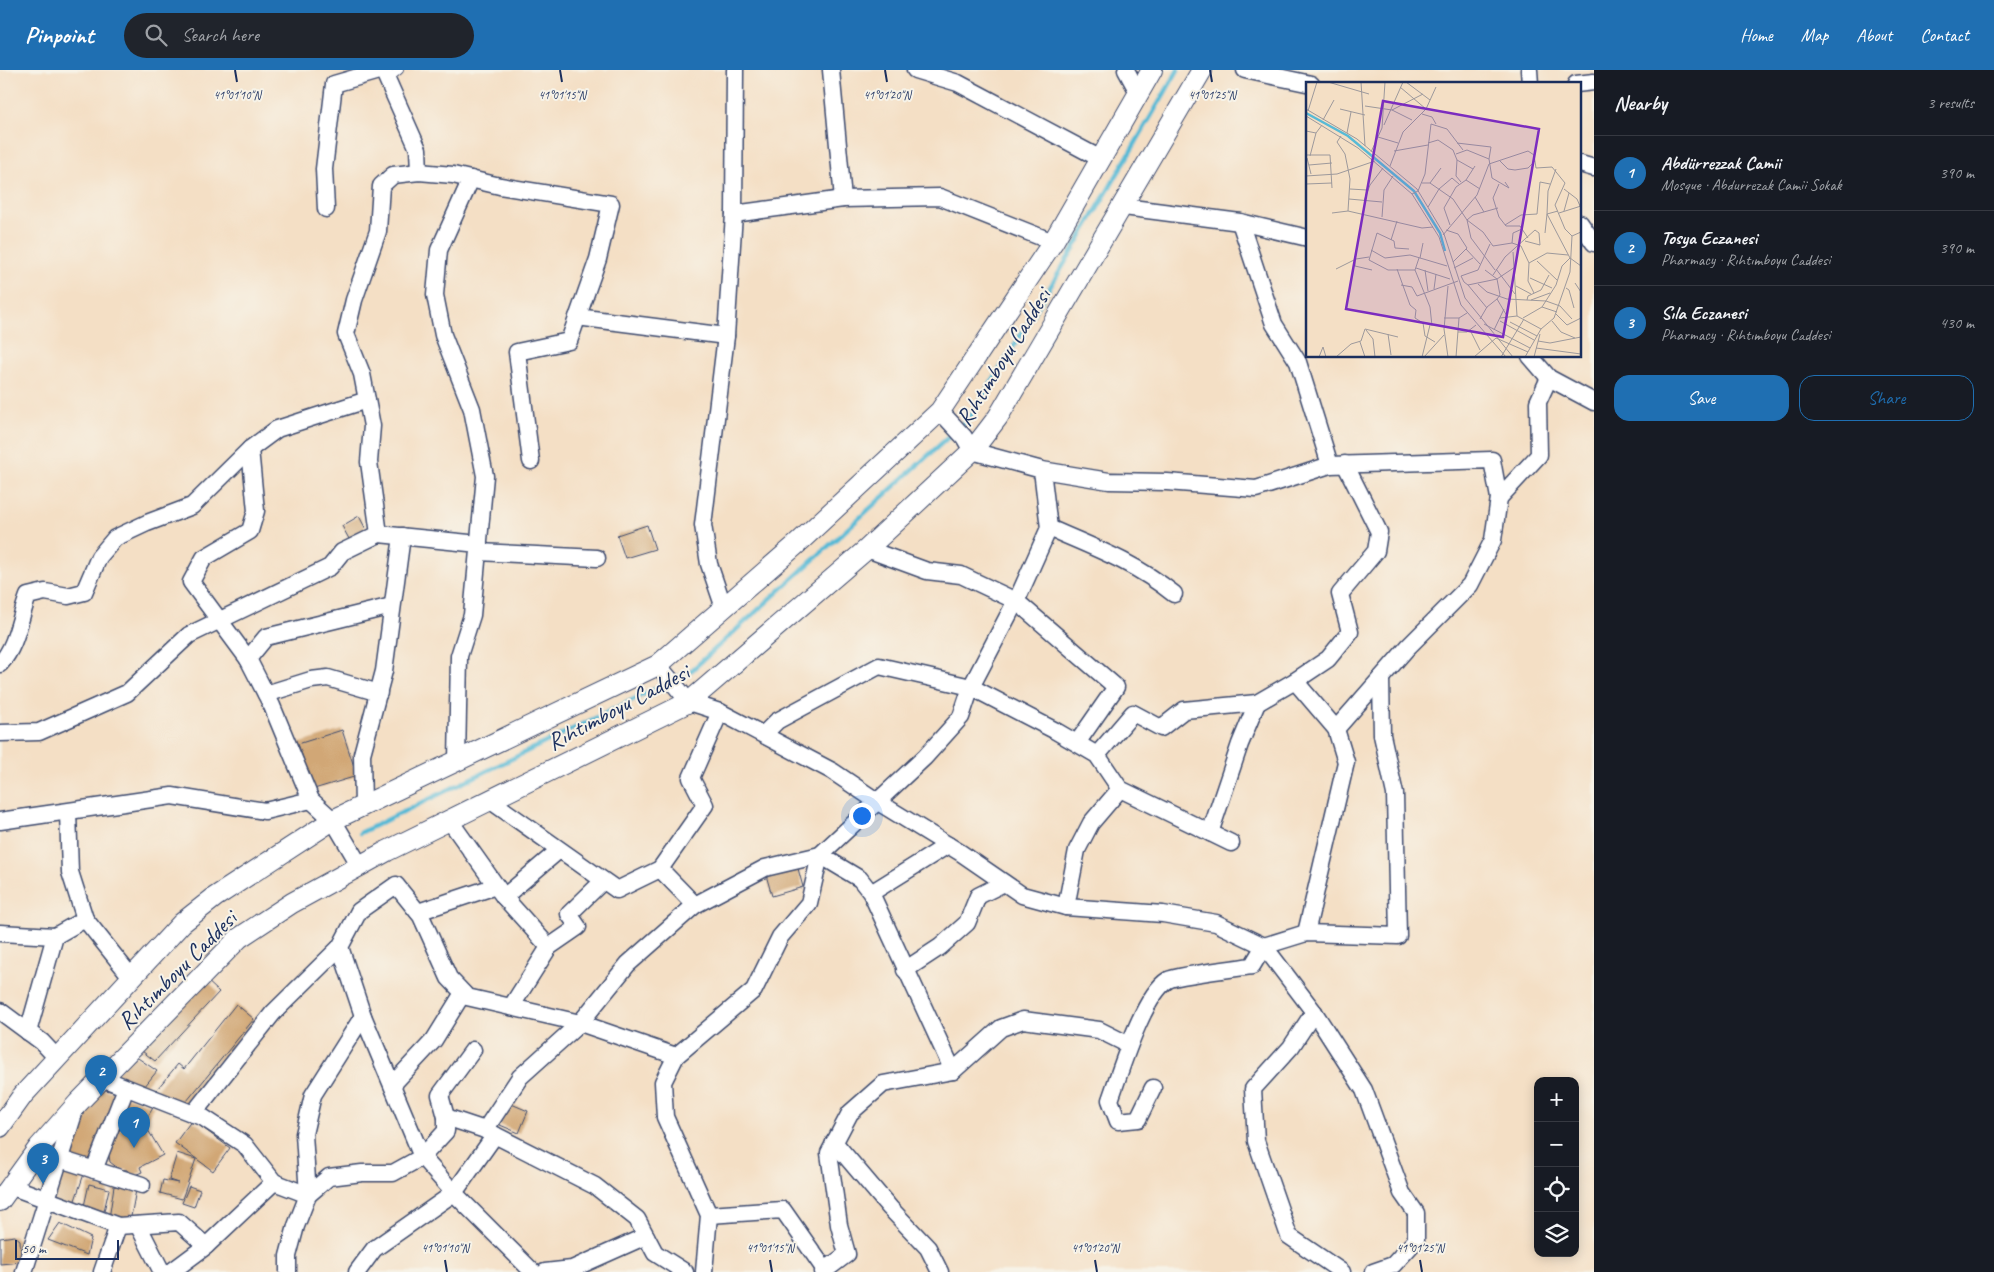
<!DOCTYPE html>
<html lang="en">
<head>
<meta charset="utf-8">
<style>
	body { margin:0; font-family:Caveat,sans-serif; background:#20242c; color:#f1f3f6 }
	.controls { position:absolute; right:15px; bottom:15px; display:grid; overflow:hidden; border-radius:10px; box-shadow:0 2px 12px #0003 }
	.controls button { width:45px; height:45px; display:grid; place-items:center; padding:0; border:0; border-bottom:1px solid #363941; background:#171b24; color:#f1f3f6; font:25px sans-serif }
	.scale { position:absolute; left:15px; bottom:12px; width:104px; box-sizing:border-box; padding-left:5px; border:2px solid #1b2f5e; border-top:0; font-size:14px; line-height:18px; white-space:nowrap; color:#1b2f5e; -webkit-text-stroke:4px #f7f3e8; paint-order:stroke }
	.you { position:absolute; left:861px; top:745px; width:18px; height:18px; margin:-12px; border:4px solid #fff; border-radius:50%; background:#1a73e8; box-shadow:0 0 0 8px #1a73e833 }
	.badge { display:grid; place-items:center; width:32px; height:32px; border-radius:50%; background:#1f6fb2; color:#fff; font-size:16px; font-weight:700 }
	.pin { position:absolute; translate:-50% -41px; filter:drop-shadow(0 1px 2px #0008) }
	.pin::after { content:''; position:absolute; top:26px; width:18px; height:15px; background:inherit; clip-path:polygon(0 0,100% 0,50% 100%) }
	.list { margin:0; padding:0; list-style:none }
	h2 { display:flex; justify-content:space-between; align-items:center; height:65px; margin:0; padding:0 20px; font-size:21px }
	h2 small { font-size:16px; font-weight:400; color:#9ea1a6 }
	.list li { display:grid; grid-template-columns:32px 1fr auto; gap:15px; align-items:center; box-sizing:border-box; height:75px; padding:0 20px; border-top:1px solid #363941 }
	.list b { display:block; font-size:19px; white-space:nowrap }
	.list p { margin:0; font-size:16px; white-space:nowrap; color:#9ea1a6 }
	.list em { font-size:16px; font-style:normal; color:#9ea1a6 }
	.actions { display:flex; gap:10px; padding:15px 20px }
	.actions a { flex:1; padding:11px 0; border:1px solid #1f6fb2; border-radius:15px; text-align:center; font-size:18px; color:#1f6fb2 }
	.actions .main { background:#1f6fb2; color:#fff }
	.icon { flex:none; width:28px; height:28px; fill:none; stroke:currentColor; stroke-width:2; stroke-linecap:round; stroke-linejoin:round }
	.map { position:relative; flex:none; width:1594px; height:1202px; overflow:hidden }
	header { display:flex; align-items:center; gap:30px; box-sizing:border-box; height:70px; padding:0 25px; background:#1f6fb2; color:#fff }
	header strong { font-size:24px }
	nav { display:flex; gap:28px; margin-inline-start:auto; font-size:18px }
	.search { width:350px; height:45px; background:#20242c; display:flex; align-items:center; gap:12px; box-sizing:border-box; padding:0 18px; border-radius:28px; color:#9ea1a6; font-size:19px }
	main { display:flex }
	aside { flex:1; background:#171b24 }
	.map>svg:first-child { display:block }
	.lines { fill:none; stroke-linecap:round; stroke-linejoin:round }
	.stream { stroke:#57bad6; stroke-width:4.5 }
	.building { fill:#d1a776 }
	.service-casing { stroke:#3c496d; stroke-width:10 }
	.minor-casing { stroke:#3c496d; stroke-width:19 }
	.tertiary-casing { stroke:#3c496d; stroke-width:22 }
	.service { stroke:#fff; stroke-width:8 }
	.minor { stroke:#fff; stroke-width:16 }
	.tertiary { stroke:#fff; stroke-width:20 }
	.ticks { fill:none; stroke:#1b2f5e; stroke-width:2 }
	.labels { text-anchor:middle; stroke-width:4; stroke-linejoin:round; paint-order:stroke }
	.street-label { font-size:24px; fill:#1b2f5e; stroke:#f7f3e8 }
	.inset-river { fill:none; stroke:#57bad6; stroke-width:2.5 }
	.inset-road { fill:none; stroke:#9d999c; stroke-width:1 }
	.view { fill:#7b2cbf; fill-opacity:0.15; stroke:#7b2cbf; stroke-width:2.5 }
	.inset-edge { fill:none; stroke:#1b2f5e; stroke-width:2.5 }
	.ticks-label { font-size:12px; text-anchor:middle; fill:#1b2f5e; stroke:#f7f3e8; stroke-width:4; stroke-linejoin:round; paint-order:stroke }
</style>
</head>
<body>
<header>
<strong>Pinpoint</strong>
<div class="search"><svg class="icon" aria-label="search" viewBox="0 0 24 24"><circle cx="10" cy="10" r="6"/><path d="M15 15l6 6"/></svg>Search here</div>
<nav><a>Home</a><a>Map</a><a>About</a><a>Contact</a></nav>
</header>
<main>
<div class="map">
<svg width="1594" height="1202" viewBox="0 0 1594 1202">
	<rect width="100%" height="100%" fill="#f7f3e8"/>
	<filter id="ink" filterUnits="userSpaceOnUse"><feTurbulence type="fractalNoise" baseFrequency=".02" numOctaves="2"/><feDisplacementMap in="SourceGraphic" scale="10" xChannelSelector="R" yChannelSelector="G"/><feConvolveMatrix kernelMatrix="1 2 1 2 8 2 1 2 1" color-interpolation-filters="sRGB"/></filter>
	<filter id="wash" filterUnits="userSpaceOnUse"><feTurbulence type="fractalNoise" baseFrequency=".0096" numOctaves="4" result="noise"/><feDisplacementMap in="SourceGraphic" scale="20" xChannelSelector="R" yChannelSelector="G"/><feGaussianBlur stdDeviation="1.12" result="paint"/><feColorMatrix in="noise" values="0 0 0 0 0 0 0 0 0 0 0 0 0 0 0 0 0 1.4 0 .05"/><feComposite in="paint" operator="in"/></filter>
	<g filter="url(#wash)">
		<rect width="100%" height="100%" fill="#f4dfc5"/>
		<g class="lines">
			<!-- stream -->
			<g class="stream">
				<polyline points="960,357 969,349 1079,170 1178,0"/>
				<polyline points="674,609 692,600 954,362"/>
				<polyline points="360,763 667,613"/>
			</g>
		</g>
		<g id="blocks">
			<!-- building -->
			<g class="building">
				<polygon points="359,446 372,471 355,480 342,456"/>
				<polygon points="647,455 655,479 625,488 617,465"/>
				<polygon points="342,660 357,706 314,719 298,674"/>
				<polygon points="797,795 803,817 772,826 766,805"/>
				<polygon points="203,907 219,922 155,991 138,978"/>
				<polygon points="236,934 254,949 182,1037 152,1025 178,994 184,999"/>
				<polygon points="132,984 157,1001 140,1022 113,1009"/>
				<polygon points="99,1018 120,1024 93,1097 67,1089 86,1034"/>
				<polygon points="126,1026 154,1036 147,1048 138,1048 120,1040"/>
				<polygon points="509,1033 528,1041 519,1063 500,1055"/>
				<polygon points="142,1050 163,1085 140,1097 142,1102 130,1107 127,1100 119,1099 110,1092 108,1081 114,1072 110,1064"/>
				<polygon points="192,1050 230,1078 213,1101 175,1073"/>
				<polygon points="177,1083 196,1089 182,1129 160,1123 163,1110 178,1113 169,1110"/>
				<polygon points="65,1094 85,1101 72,1139 52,1132"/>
				<polygon points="89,1114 109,1119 102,1150 82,1145"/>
				<polygon points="114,1116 136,1120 130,1152 109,1149"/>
				<polygon points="189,1116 200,1120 194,1137 182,1133"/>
				<polygon points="60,1153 91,1168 87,1185 48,1170"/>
				<polygon points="15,1166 20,1170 21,1192 0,1194 0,1168"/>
			</g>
		</g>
	</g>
	<g filter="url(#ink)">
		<use href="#blocks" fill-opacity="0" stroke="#3c496d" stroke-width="1"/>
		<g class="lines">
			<!-- service casing -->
			<g class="service-casing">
				<polyline id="service" points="388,9 399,0"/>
			</g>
			<!-- minor casing -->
			<g class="minor-casing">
				<g id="minor">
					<polyline points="383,0 418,79 419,102"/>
					<polyline points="831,0 843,129"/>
					<polyline points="915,0 958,13 1101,89"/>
					<polyline points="1126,0 1139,24"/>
					<polyline points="1245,0 1311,14"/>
					<polyline points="1529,0 1530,14"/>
					<polyline points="1576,14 1594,12"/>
					<polyline points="1580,94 1594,98"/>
					<polyline points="1124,137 1240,152 1308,168"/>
					<polyline points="326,139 324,99 334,14 382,0"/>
					<polyline points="734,144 843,129 940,127 1053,172"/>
					<polyline points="1240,152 1274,254 1298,292 1330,395"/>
					<polyline points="1580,153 1594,173"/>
					<polyline points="577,247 726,266"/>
					<polyline points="1530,286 1549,308 1594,332"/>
					<polyline points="940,341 964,367 972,381 1042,400 1109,411 1167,412 1256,419 1330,395 1492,390 1499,428 1493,470 1470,515 1408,577 1336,659"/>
					<polyline points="250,379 256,441 250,461 204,488 191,512 248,589 272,636 311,730 333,750 360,796"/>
					<polyline points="1499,428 1539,385 1538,332 1549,308"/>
					<path d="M1049 458C1095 478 1134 492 1174 524"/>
					<polyline points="379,464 369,392 372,356 362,304 346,264 354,230 378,161 381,116 393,105 419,102 453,105 500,116 611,134 598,189 569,271 517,282 531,391"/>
					<polyline points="867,479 927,501 961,505 1016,531 1116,617 1077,673"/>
					<polyline points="479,482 597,488"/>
					<polyline points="724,538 709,494 703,455 726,266 734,144 735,0"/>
					<polyline points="248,589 266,567 392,536"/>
					<path d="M0 594C17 575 19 550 28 526L45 522 68 526 84 522 99 487 115 468 147 453 192 436 250 379 277 359 367 330"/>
					<polyline points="658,595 689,632 720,642 832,701 878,732 961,783 1022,825 1066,837 1163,844 1216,853 1264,876 1314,942 1364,1020 1402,1123 1416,1143 1416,1170 1393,1195 1373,1202"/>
					<polyline points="1295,611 1336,659 1346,692 1306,863"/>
					<polyline points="266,624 311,610 328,608 379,623"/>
					<polyline points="0,663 39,662 127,623 189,565 330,497 342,482 379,464 479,474"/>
					<polyline points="764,664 777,651 879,596 971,617 1054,660 1097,685 1120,719 1091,753 1077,780 1066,837"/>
					<polyline points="1097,685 1133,643 1161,658 1184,640 1257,633 1295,611 1328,589 1350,562 1340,524 1376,481 1379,462 1345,394"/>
					<polyline points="457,691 459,586 472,545 485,406 472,339 443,265 435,225 439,180 471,109"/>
					<polyline points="1120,719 1231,773"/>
					<polyline points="491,731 617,820 660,799 705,735 691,708 720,642"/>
					<polyline points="363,736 362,684 384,601 402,466"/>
					<polyline points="68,742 70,802 85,849 132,908"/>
					<polyline points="0,751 172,726 265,741 311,730"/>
					<polyline points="450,751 504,827 549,877"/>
					<polyline points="1210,763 1240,674 1257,633"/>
					<polyline points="660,799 695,835"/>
					<polyline points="871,823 948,775"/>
					<polyline points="504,827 558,781"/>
					<polyline points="418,842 496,816"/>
					<polyline points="0,863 55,866 85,849"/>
					<polyline points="905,900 940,877 967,853 978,826 1004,813"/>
					<polyline points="511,937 549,877 578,857 569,844 603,811"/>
					<polyline points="0,941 42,972 57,988"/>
					<polyline points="1314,942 1291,977 1253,1019 1256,1071 1289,1166 1342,1202"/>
					<polyline points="28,962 55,866"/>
					<polyline points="102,1008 204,1048 245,1075 274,1112"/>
					<polyline points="393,1014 434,970 463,923"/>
					<path d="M1153 1018 1138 1049 1118 1051 1110 1030C1120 1002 1143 925 1168 910 1177 905 1238 898 1252 896L1264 876 1306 863 1398 866 1395 724 1382 665 1381 608"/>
					<polyline points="193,1044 273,943 340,877"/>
					<polyline points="446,1047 485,1060 595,1116 637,1149 655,1183 685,1202"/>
					<polyline points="485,1060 520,1007 580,953 628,894 695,835 765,798 820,785 925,687 961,647 971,617 1020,523 1049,458 1042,400"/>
					<polyline points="834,1072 890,1138 928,1178 940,1202"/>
					<polyline points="60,1089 142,1115"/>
					<polyline points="94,1100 126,1018"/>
					<polyline points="10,1116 118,1156 179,1152 206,1176"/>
					<polyline points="709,1145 783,1140 825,1200"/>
					<polyline points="138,1155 162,1202"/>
					<polyline points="24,1202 76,1037"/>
					<polyline points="102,1202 118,1156"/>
					<polyline points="171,1202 206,1176 274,1112 308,1125 329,1107 362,1103 393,1103 422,1087 446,1061 446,1047 440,1025 473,980"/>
					<polyline points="288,1202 288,1186 296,1156 308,1125 304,1064 313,1025 363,946"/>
					<polyline points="357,1202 374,1179 454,1123 495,1065"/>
					<polyline points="533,1202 454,1123 422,1087 363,946 340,877 359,841 396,815 421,846 449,908 467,927 580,953 676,986"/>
					<polyline points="545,1202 572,1199 646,1166"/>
					<polyline points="704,1202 709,1145 665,1047 663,1012 676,986 754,920 780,867 809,833 820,785 860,809 871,823 953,1001"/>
					<polyline points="823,1202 847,1184 839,1155 829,1083 850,1043 883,1014 953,1001 1001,958 1023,950 1099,960 1129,975"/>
				</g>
			</g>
			<!-- tertiary casing -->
			<g class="tertiary-casing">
				<g id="tertiary">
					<polyline points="0,1057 23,1025 182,853 215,827 333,750 658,595 797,474 940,341 1053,172 1152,0"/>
					<polyline points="0,1131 39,1077 78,1033 239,868 292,833 387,781 689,632 867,479 972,381 998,347 1202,0"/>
				</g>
			</g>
			<!-- service -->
			<use href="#service" class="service"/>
			<!-- minor -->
			<use href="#minor" class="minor"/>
			<!-- tertiary -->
			<use href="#tertiary" class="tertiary"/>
		</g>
	</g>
	<!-- ticks -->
	<path class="ticks" d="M235 0 237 12M560 0 562 12M885 0 887 12M1210 0 1212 12M445 1190 447 1202M770 1190 772 1202M1095 1190 1097 1202M1420 1190 1422 1202"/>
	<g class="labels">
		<!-- street labels -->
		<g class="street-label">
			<text transform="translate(1003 287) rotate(-58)" y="8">Rıhtımboyu Caddesi</text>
			<text transform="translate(618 637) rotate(-28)" y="8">Rıhtımboyu Caddesi</text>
			<text transform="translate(177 900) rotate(-45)" y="8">Rıhtımboyu Caddesi</text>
		</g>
	</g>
	<!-- overview -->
	<g transform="translate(1306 12)">
		<rect width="275" height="275" fill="#f4dfc5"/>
		<path class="inset-river" d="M0 31 42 54 108 109 134 151 139 169"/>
		<path class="inset-road" d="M22 0 63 12M55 0 59 64M100 0 124 18M94 5 120 27M59 24 86 28 106 38M0 27 51 57 111 107 138 152 159 216 207 275M34 27 59 33M86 28 117 12M2 29 11 0M116 32 126 35 130 42M0 34 52 66 106 112 133 155 155 223 200 275M17 38 28 18M78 43 97 0M0 49 10 51 16 43M41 51 45 30M35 54 31 60 39 72 44 97 42 129M72 55 92 61M122 61 132 58 147 68 151 78 150 94 155 100M151 61 185 65 183 77 186 96 203 106 199 100M88 69 122 63M65 70 76 46 79 0M150 72 161 68 183 77M0 73H24L26 106M4 74 10 51M1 76 5 92M151 78 167 87M193 78 202 87 209 88 222 86 229 79M3 83 26 81M84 84 97 50 120 27 130 5M250 87 242 109 241 132 264 176 275 184M0 94 31 92 69 79M160 98 169 84M116 101H124L147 117 161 138 165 156 189 188M124 101 135 86M0 102 26 101M193 102 187 116 193 135 200 144H214L222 156M44 107 61 108M258 107 271 117 274 124M106 112 112 109 119 92 125 42 141 47 157 68M169 115 178 130M43 117 76 120M58 119 64 103 77 86M122 125 133 107 146 96 153 102M192 126 167 133 161 138 177 150 187 164 206 161 215 164 223 181 222 199 228 211M258 129 263 111M26 131 42 129 116 146 127 145M253 131 275 124M76 135 78 108 87 94M144 143 138 126 150 105 160 98 174 107M199 143 215 133 231 132 234 100 244 102M140 148 152 152 161 166 147 180M239 151 241 132 252 129M137 153 171 113 183 82 222 69 228 73 230 86 246 85 259 101 249 123 259 147 266 154M85 158 91 139M206 161 207 151 216 147M184 162 172 188 155 194 158 200 162 203 191 197 209 185M103 167 89 166 88 159 71 151 63 178 82 188H109M160 167 174 182M65 168 79 176 104 173 141 184M207 170 211 234M113 176 109 188 124 225 126 244M114 176 117 161M49 177V184L66 188M231 179 251 198M223 181 241 171 262 173M110 186 144 197M148 186 167 176M30 187 50 177 63 175M91 187 104 223 110 228 109 236 117 241 119 254 129 260M190 187 209 212M119 188 122 209M179 188 191 197 194 213 191 217 201 234M187 193 199 175 229 148 233 151 234 163 219 159M224 196 246 206M172 202 181 210 201 217 240 219 254 224 266 237M95 203 106 205 111 214 152 199M162 203 181 226M210 204 225 212M260 206 263 208 268 226M128 207 130 192M221 218 222 214 235 208 243 193M225 218 244 211M236 225 251 230M250 232 261 243 275 236V210L269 201M138 236H153L161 231M194 236 211 234 235 247M217 236 236 225 250 203 256 184 264 176M174 237 181 225 191 217M194 239 228 258M246 239 255 250 269 256M204 240 231 254M178 242 224 266M60 248 67 257 69 275M164 248 174 268M188 248 198 227M152 250H161L170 243M82 252 85 273M232 259 244 261 275 255M54 260 59 275M230 266 275 272M13 275 17 265 20 275M30 275 45 262 55 259 59 247 92 255M116 275 124 243M118 275 138 253M142 275 138 247 142 204M150 275 153 236M168 275 190 256 222 270M195 275 218 237M219 275 235 247 248 236 264 190 266 154 275 150M228 275 234 252"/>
		<path class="view" d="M77 19 233 47 197 255 40 227Z"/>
		<rect width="275" height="275" class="inset-edge"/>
	</g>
	<g class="ticks-label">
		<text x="1212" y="29">41°01'25"N</text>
		<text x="237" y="29">41°01'10"N</text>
		<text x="562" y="29">41°01'15"N</text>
		<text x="887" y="29">41°01'20"N</text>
		<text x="445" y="1182">41°01'10"N</text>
		<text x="770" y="1182">41°01'15"N</text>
		<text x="1095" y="1182">41°01'20"N</text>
		<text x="1420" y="1182">41°01'25"N</text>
	</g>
</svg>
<div class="controls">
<button>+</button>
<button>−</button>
<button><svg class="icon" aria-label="locate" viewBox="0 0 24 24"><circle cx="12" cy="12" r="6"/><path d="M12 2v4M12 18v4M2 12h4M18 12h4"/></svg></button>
<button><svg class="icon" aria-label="layers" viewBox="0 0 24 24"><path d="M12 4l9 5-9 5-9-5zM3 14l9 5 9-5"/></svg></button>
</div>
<div class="scale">50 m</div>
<div class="you"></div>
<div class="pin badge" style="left:134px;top:1078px">1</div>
<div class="pin badge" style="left:101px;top:1026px">2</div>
<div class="pin badge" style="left:43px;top:1114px">3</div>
</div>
<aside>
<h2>Nearby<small>3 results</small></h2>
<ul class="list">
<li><span class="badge">1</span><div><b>Abdürrezzak Camii</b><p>Mosque · Abdurrezak Camii Sokak</p></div><em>390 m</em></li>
<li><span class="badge">2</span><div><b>Tosya Eczanesi</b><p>Pharmacy · Rıhtımboyu Caddesi</p></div><em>390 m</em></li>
<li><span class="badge">3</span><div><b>Sıla Eczanesi</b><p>Pharmacy · Rıhtımboyu Caddesi</p></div><em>430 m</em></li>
</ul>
<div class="actions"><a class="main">Save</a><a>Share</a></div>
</aside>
</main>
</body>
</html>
